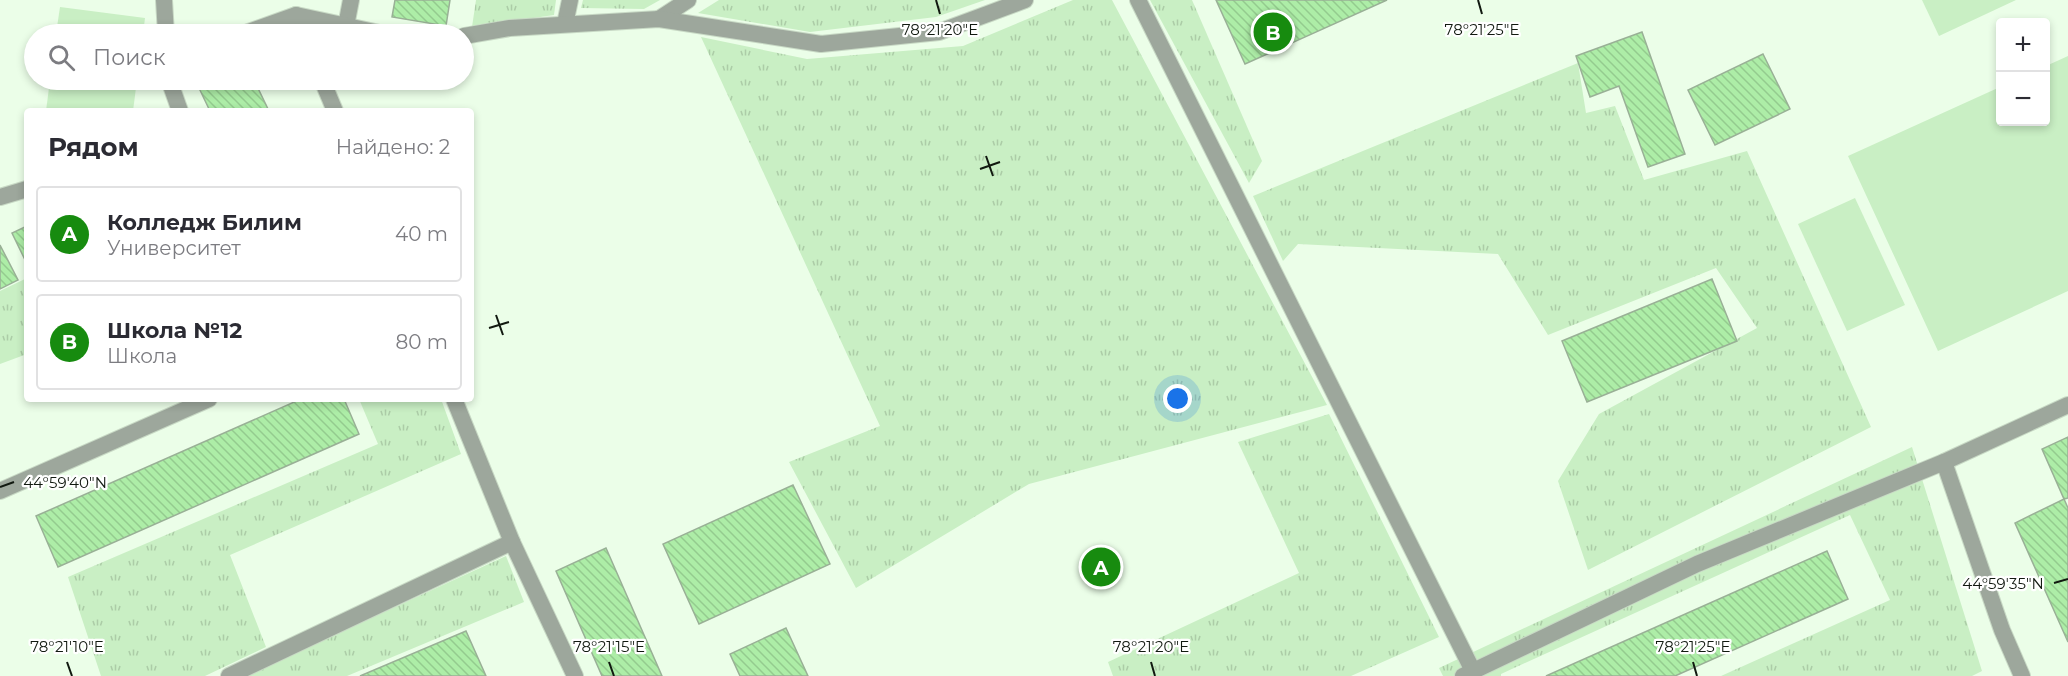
<!DOCTYPE html>
<html lang="ru">
<head>
<meta charset="utf-8">
<style>
	body { margin:0; font-family:Montserrat,sans-serif; background:#f2f2f3; color:#2b2b33 }
	.controls { position:absolute; right:18px; top:18px; display:grid; overflow:hidden; border-radius:6px; box-shadow:0 3px 9px #0003 }
	.controls button { width:54px; height:54px; display:grid; place-items:center; padding:0; border:0; border-bottom:2px solid #e1e1e2; background:#fff; color:#2b2b33; font:30px sans-serif }
	.you { position:absolute; left:1178px; top:399px; width:21px; height:21px; margin:-15px; border:4px solid #fff; border-radius:50%; background:#1a73e8; box-shadow:0 0 0 9px #1a73e833 }
	.badge { display:grid; place-items:center; width:39px; height:39px; border-radius:50%; background:#178b0f; color:#fff; font-size:20px; font-weight:700 }
	.pin { position:absolute; translate:-50% -50%; border:3px solid #fff; box-shadow:0 2px 6px #0006 }
	.list { margin:0; padding:0; list-style:none }
	h2 { display:flex; justify-content:space-between; align-items:center; height:78px; margin:0; padding:0 24px; font-size:26px }
	h2 small { font-size:20px; font-weight:400; color:#7c7c81 }
	.list li { display:grid; grid-template-columns:39px 1fr auto; gap:18px; align-items:center; box-sizing:border-box; height:96px; margin:0 12px 12px; padding:0 12px; border:2px solid #e1e1e2; border-radius:6px }
	.list b { display:block; font-size:22px; white-space:nowrap }
	.list p { margin:0; font-size:20px; white-space:nowrap; color:#7c7c81 }
	.list em { font-size:20px; font-style:normal; color:#7c7c81 }
	.icon { flex:none; width:33px; height:33px; fill:none; stroke:currentColor; stroke-width:2; stroke-linecap:round; stroke-linejoin:round }
	.map { position:relative; flex:none; width:2068px; height:676px; overflow:hidden }
	.search { position:absolute; background:#fff; box-shadow:0 3px 9px #0003; left:24px; top:24px; width:450px; height:66px; display:flex; align-items:center; gap:15px; box-sizing:border-box; padding:0 21px; border-radius:33px; color:#7c7c81; font-size:22px }
	.panel { position:absolute; background:#fff; box-shadow:0 3px 9px #0003; left:24px; top:108px; width:450px; height:294px; border-radius:6px }
	.map>svg:first-child { display:block }
	.grass { fill:url(#grass-tufts) }
	.garden { fill:#c9efc4 }
	.building { fill:url(#building-back-hatch); stroke:#99b096; stroke-width:1.5 }
	.lines { fill:none; stroke-linecap:round; stroke-linejoin:round }
	.service-casing { stroke:#c8d9c5; stroke-width:18 }
	.minor-casing { stroke:#c8d9c5; stroke-width:18 }
	.service { stroke:#9da79c; stroke-width:16 }
	.minor { stroke:#9da79c; stroke-width:16 }
	.ticks { fill:none; stroke:#111910; stroke-width:2 }
	.ticks-label { font-size:15px; text-anchor:middle; fill:#111910; stroke:#fff; stroke-width:4.5; stroke-linejoin:round; paint-order:stroke }
</style>
</head>
<body>
<div class="map">
<svg width="2068" height="676" viewBox="0 0 2068 676">
	<defs>
		<pattern id="grass-tufts" width="24" height="20" patternUnits="userSpaceOnUse" patternTransform="scale(1.5)"><rect width="24" height="20" fill="#c9efc4"/><path d="M3 7l-1-3M5 7V3M7 7l1-3M15 17l-1-3M17 17v-4M19 17l1-3" fill="none" stroke="#accca7"/></pattern>
		<pattern id="building-back-hatch" width="6" height="6" patternUnits="userSpaceOnUse" patternTransform="scale(1.5)"><rect width="6" height="6" fill="#adeda7"/><path d="M-1 5l2 2M0 0l6 6M5-1l2 2" fill="none" stroke="#94cb8f"/></pattern>
	</defs>
	<rect width="100%" height="100%" fill="#ebfee8"/>
	<!-- grass -->
	<g class="grass">
		<polygon points="476,0 556,0 554,15 472,27"/>
		<polygon points="583,0 660,0 644,9 581,8"/>
		<polygon points="719,0 985,0 936,17 810,32 698,13"/>
		<polygon points="1073,0 1112,0 1327,405 1029,484 856,588 789,462 880,426 701,37 807,59 963,46"/>
		<polygon points="1150,0 1192,0 1262,161 1249,183"/>
		<polygon points="1578,63 1586,113 1615,106 1644,180 1747,151 1871,427 1588,570 1558,481 1599,414 1757,328 1716,268 1548,335 1498,254 1298,244 1283,261 1253,196"/>
		<polygon points="27,278 27,354 0,364 0,291"/>
		<polygon points="359,399 441,399 461,454 230,555 266,647 205,676 101,676 68,577 378,444"/>
		<polygon points="1329,414 1439,637 1351,676 1113,676 1108,662 1299,573 1238,442"/>
		<polygon points="1912,447 1982,671 1972,676 1721,676 1890,600 1850,515 1501,674 1501,676 1443,676 1439,668"/>
		<polygon points="506,556 524,602 347,676 245,676"/>
	</g>
	<!-- garden -->
	<g class="garden">
		<polygon points="1922,0 2016,0 1939,36"/>
		<polygon points="60,7 145,18 143,34 56,34"/>
		<polygon points="2068,56 2068,291 1938,351 1848,156 2000,87 2000,122 2046,122 2046,66"/>
		<polygon points="50,80 137,80 133,111 46,111"/>
		<polygon points="1855,198 1905,305 1847,331 1798,224"/>
	</g>
	<!-- building -->
	<g class="building">
		<polygon points="395,0 450,0 446,26 392,17"/>
		<polygon points="1216,0 1387,0 1245,64"/>
		<polygon points="1642,32 1685,154 1648,167 1619,86 1590,97 1576,56"/>
		<polygon points="1763,54 1790,109 1715,145 1688,90"/>
		<polygon points="212,80 254,80 269,111 210,111 198,86"/>
		<polygon points="27,226 27,264 12,233"/>
		<polygon points="0,245 18,280 0,289"/>
		<polygon points="1712,279 1737,341 1587,402 1562,341"/>
		<polygon points="301,399 344,399 359,434 58,567 36,516"/>
		<polygon points="2068,437 2068,498 2064,499 2042,449"/>
		<polygon points="793,485 830,564 699,624 663,544"/>
		<polygon points="2064,499 2068,508 2068,642 2015,523"/>
		<polygon points="606,548 662,676 602,676 556,571"/>
		<polygon points="1827,551 1848,599 1675,676 1546,676"/>
		<polygon points="786,628 808,676 740,676 730,654"/>
		<polygon points="466,631 486,676 360,676"/>
	</g>
	<g class="lines">
		<!-- service casing -->
		<g class="service-casing">
			<g id="service">
				<polyline points="164,0 166,34"/>
				<polyline points="1138,0 1473,671"/>
				<polyline points="296,15 304,34"/>
				<polyline points="659,19 688,0"/>
				<polyline points="565,24 570,0"/>
				<polyline points="346,26 351,0"/>
				<polyline points="243,34 296,15 384,34"/>
				<polyline points="464,36 510,28 659,19 821,44 939,32 1025,0"/>
				<polyline points="169,80 180,111"/>
				<polyline points="322,80 335,111"/>
				<polyline points="0,197 27,189"/>
				<polyline points="454,399 512,542"/>
				<polyline points="1944,462 2002,630 2022,676"/>
				<polyline points="0,491 209,399"/>
			</g>
		</g>
		<!-- minor casing -->
		<g class="minor-casing">
			<g id="minor">
				<polyline points="229,676 512,542 575,676"/>
				<polyline points="1463,676 1697,564 1944,462 2068,405"/>
			</g>
		</g>
		<!-- service -->
		<use href="#service" class="service"/>
		<!-- minor -->
		<use href="#minor" class="minor"/>
	</g>
	<!-- ticks -->
	<path class="ticks" d="M936 0 940 14M1478 0 1482 14M986 156 993 176M980 169 1000 162M496 315 503 335M489 328 509 322M0 487 14 482M2054 583 2068 579M67 662 72 676M609 662 614 676M1151 662 1155 676M1693 662 1697 676"/>
	<g class="ticks-label">
		<text x="940" y="35">78°21'20"E</text>
		<text x="1482" y="35">78°21'25"E</text>
		<text x="65" y="488">44°59'40"N</text>
		<text x="2003" y="589">44°59'35"N</text>
		<text x="67" y="652">78°21'10"E</text>
		<text x="609" y="652">78°21'15"E</text>
		<text x="1151" y="652">78°21'20"E</text>
		<text x="1693" y="652">78°21'25"E</text>
	</g>
</svg>
<div class="controls">
<button>+</button>
<button>−</button>
</div>
<div class="you"></div>
<div class="pin badge" style="left:1101px;top:567px">A</div>
<div class="pin badge" style="left:1273px;top:32px">B</div>
<div class="search"><svg class="icon" aria-label="search" viewBox="0 0 24 24"><circle cx="10" cy="10" r="6"/><path d="M15 15l6 6"/></svg>Поиск</div>
<section class="panel">
<h2>Рядом<small>Найдено: 2</small></h2>
<ul class="list">
<li><span class="badge">A</span><div><b>Колледж Билим</b><p>Университет</p></div><em>40 m</em></li>
<li><span class="badge">B</span><div><b>Школа №12</b><p>Школа</p></div><em>80 m</em></li>
</ul>
</section>
</div>
</body>
</html>
